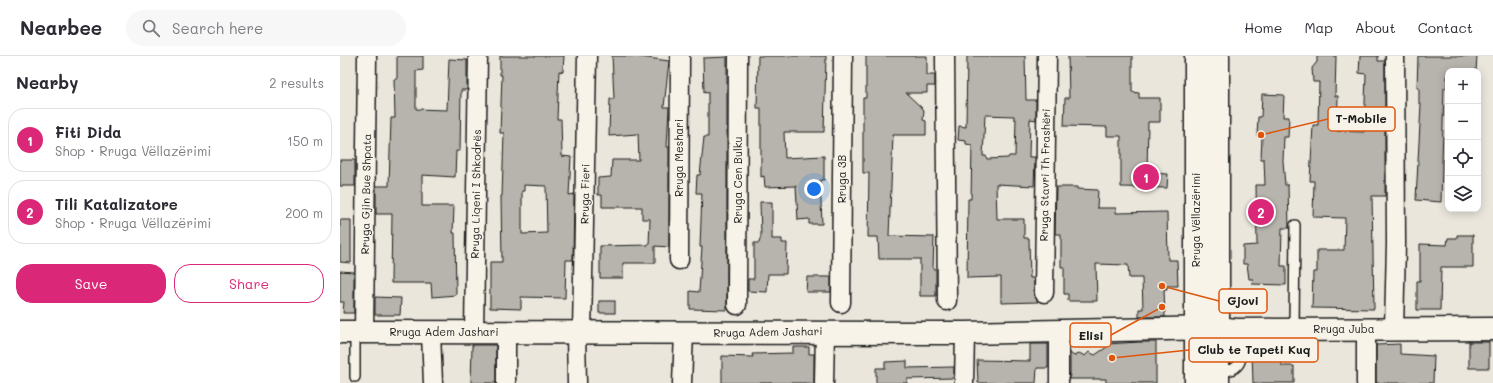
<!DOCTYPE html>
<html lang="en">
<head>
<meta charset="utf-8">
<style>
	body { margin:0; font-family:Mali,sans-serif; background:#f7f7f7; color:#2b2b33 }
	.controls { position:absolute; right:12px; top:12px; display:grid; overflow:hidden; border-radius:8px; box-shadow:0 2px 10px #0003 }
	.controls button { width:36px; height:36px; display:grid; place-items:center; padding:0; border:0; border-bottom:1px solid #e1e1e2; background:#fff; color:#2b2b33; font:20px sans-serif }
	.you { position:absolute; left:474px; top:133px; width:14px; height:14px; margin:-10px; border:3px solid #fff; border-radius:50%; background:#1a73e8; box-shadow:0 0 0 6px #1a73e833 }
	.badge { display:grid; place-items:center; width:26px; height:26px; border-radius:50%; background:#db2777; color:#fff; font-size:13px; font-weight:700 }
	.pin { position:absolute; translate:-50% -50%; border:2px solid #fff; box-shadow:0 1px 4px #0006 }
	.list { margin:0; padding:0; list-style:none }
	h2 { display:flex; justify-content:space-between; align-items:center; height:52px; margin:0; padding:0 16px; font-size:17px }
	h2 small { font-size:13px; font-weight:400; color:#7c7c81 }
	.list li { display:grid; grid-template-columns:26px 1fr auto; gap:12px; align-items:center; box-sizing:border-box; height:64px; margin:0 8px 8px; padding:0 8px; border:1px solid #e1e1e2; border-radius:16px }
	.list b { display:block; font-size:15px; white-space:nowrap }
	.list p { margin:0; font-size:13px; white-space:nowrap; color:#7c7c81 }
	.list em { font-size:13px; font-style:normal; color:#7c7c81 }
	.actions { display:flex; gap:8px; padding:12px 16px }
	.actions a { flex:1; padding:9px 0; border:1px solid #db2777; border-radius:16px; text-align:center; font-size:14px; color:#db2777 }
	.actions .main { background:#db2777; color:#fff }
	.icon { flex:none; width:22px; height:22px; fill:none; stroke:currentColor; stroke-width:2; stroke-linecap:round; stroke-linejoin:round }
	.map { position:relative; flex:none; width:1153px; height:327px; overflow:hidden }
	header { display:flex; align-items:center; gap:24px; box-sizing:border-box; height:56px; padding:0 20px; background:#fff; border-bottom:1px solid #e1e1e2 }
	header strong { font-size:19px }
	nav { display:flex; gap:22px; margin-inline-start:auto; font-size:14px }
	.search { width:280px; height:36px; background:#f7f7f7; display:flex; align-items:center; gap:10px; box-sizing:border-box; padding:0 14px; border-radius:22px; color:#7c7c81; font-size:15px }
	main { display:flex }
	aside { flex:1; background:#fff }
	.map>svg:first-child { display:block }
	.building { fill:#b6b4ac; stroke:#1c1c1c; fill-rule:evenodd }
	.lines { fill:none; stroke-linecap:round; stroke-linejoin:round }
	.lane-casing { stroke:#1c1c1c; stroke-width:12 }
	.street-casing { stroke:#1c1c1c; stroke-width:21 }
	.secondary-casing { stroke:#1c1c1c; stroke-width:25 }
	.lane { stroke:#f7f3e8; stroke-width:9 }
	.street { stroke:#f7f3e8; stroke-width:18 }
	.secondary { stroke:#f7f3e8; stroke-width:22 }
	.labels { text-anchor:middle; stroke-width:3; stroke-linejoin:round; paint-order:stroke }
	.street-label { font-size:11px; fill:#1c1c1c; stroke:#f7f3e8 }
	.leader { fill:none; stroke:#de560d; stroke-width:1.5 }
	.callout-dot { fill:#de560d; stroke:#f7f3e8; stroke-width:1.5 }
	.callout { fill:#f7f3e8; stroke:#de560d; stroke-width:1.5 }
	.callout-label { font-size:12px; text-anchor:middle; font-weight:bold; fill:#1c1c1c }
</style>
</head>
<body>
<header>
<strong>Nearbee</strong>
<div class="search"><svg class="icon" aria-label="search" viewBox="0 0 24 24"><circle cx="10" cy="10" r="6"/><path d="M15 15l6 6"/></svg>Search here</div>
<nav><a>Home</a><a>Map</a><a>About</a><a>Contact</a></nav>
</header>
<main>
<aside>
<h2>Nearby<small>2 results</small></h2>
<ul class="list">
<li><span class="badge">1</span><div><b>Fiti Dida</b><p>Shop · Rruga Vëllazërimi</p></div><em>150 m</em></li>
<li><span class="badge">2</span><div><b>Tili Katalizatore</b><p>Shop · Rruga Vëllazërimi</p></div><em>200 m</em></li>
</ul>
<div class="actions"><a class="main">Save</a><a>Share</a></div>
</aside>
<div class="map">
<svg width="1153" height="327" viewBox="0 0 1153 327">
	<rect width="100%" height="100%" fill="#eae6dc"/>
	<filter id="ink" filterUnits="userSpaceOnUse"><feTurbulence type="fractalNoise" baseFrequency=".025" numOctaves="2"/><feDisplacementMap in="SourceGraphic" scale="8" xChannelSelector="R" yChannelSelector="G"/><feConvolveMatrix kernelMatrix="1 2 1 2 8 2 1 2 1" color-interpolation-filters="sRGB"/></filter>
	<g filter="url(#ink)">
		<!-- building -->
		<g class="building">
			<polygon points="57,0 83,0 83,14 76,15 76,53 107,54 109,3 127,4 127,34 121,34 120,95 116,95 115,121 82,119 82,150 114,150 113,177 115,177 116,239 92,241 91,227 51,227 52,158 36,158 36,130 49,130 51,62 55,62 54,23 57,23"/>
			<path d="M160 0H224L223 16 219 15 217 63H221L222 100 231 101 229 139 234 138 233 204H226L225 242 181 241V253L150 252V206H162L161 140H162L164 77H160L162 19H160ZM184 129 206 130 207 177 182 178V135H184Z"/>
			<polygon points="272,0 294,0 329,5 324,51 329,51 327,91 329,91 329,191 315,190 315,207 283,207 283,222 260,222 260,190 309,189 310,163 302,163 302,151 262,151 262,139 258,139 258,122 271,121 272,104 299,104 298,78 269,80 270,43 274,43"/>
			<polygon points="418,0 486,0 484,76 444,76 445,102 484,100 484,124 480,124 482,168 469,168 469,163 458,164 456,130 425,131 424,120 421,121 421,52 417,52"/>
			<polygon points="526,0 587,0 587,19 595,19 595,30 587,30 587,37 566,37 584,54 583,64 586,65 586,79 553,79 549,180 594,181 593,213 596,213 596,240 580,240 580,203 539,203 538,181 528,181 529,117 523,117 523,42 526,42"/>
			<path d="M627 0H685L686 44H696V64L690 63 689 101H695L694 130 656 128 657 163H684V182H689L690 222H694V237L698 246 661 247V221L627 222 628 143H631L632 89 626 88V85L618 84 619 70 626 71ZM645 59 674 60V63H676L675 100H669L668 102 647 103 646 100H643Z"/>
			<polygon points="728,0 792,0 792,36 799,37 799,42 820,42 820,66 808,66 807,117 828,118 827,132 781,131 781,80 767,80 767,71 724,70 725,42 729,42"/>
			<polygon points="977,0 996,0 995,40 998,40 997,75 1024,76 1026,18 1019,17 1020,0 1038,0 1038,5 1045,5 1045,140 1032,140 1034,253 972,252 973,216 977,216 977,194 1004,194 1005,162 973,161 974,125 970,125 973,69 978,69 979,26 973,26 972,12 977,6"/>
			<polygon points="1078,0 1137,0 1136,15 1107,15 1107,32 1104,32 1101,146 1076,144 1081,48 1079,48 1079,32 1077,32"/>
			<polygon points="387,1 387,254 350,253 350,235 359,236 362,191 360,191 362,137 356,137 357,119 360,119 364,81 368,81 368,36 364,37 363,2"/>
			<polygon points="922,38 944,39 943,61 949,61 948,81 944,81 943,105 945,129 948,129 949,172 942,172 941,210 946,210 946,229 912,228 913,223 909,223 907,208 903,208 903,190 917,189 916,129 925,129 924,103 921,103 922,80 917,80 918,61 921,61"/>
			<rect x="0" y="104" width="15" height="26"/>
			<polygon points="716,131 737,131 737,133 758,134 757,152 776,152 776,157 827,156 828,204 837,204 838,230 827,230 827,233 824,233 825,261 799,261 799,253 803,253 802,222 789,222 788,209 756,208 757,245 728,245 728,238 724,238 724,211 721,211 721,178 715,178"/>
			<polygon points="420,146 432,146 432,183 442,183 442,187 447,187 446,218 428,218 427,236 408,235 408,223 414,223 414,187 419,187 421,180"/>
			<polygon points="0,164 11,164 11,207 0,206"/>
			<polygon points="1117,179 1133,179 1133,211 1101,211 1100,254 1077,254 1077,225 1080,225 1080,188 1107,189 1108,182 1117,182"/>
			<polygon points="0,215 14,216 14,257 3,257 4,246 0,246"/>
			<polygon points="467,221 491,221 491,236 466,236"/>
			<polygon points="35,241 61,242 60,259 35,259"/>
			<rect x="259" y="245" width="16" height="12"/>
			<polygon points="799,286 816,286 816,327 766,327 766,323 730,323 730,297 734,300 739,297 745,300 749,296 755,299 767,291 767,288"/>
			<rect x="1129" y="286" width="20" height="26"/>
			<polygon points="690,288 708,288 708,312 697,312 696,327 638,327 637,304 690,305"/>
			<polygon points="919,288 942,288 942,310 954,310 954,327 913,327 912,294 919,293"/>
			<polygon points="1060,288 1060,298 1094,300 1093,327 1036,327 1036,289"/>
			<polygon points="132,289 156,289 156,327 131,327"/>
			<polygon points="453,291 469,291 469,298 474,298 474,327 382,327 382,300 413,301 412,298 453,297"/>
			<polygon points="567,305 567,312 614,311 614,322 567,323 567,327 536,327 536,312 545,312 545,306"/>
		</g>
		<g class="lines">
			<!-- lane casing -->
			<g class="lane-casing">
				<g id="lane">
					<polyline points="954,273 955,169"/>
					<path d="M878 316C907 316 902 296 902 274"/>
					<polyline points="15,321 15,276"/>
				</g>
			</g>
			<!-- street casing -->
			<g class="street-casing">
				<g id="street">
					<polyline points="605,0 607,245"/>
					<polyline points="339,204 340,0"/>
					<polyline points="704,237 707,0"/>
					<polyline points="501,247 503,0"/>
					<polyline points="397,249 398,0"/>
					<polyline points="1026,273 1026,327"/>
					<polyline points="1054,273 1056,188 1055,0"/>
					<polyline points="24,276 27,0"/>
					<polyline points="134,276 138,0"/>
					<polyline points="91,277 93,327"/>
					<polyline points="236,277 237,327"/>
					<polyline points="242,277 247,0"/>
					<polyline points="166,327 166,276"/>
					<polyline points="342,327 344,277"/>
					<polyline points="484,327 485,276"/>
					<polyline points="624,327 625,277"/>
					<polyline points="719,327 719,276"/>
				</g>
			</g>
			<!-- secondary casing -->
			<g class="secondary-casing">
				<g id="secondary">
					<polyline points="856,0 856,327"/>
					<polyline points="0,276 625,277 877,272 897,274 1153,273"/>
					<polyline points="878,327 878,0"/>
				</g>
			</g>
			<!-- lane -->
			<use href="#lane" class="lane"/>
			<!-- street -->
			<use href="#street" class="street"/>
			<!-- secondary -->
			<use href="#secondary" class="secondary"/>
		</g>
	</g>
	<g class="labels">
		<!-- street labels -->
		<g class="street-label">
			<text transform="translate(339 102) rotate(-90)" y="4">Rruga Meshari</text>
			<text transform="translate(705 119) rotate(-89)" y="4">Rruga Stavri Th Frashëri</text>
			<text transform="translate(502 123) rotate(-90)" y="4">Rruga 3B</text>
			<text transform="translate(398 124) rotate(-90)" y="4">Rruga Cen Bulku</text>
			<text transform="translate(26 138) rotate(-89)" y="4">Rruga Gjin Bue Shpata</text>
			<text transform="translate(136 138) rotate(-89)" y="4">Rruga Liqeni I Shkodrës</text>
			<text transform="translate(245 138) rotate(-89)" y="4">Rruga Fieri</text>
			<text transform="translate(856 164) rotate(-90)" y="4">Rruga Vëllazërimi</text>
			<text x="1004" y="277">Rruga Juba</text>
			<text x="104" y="280">Rruga Adem Jashari</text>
			<text transform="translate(428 276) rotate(-1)" y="4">Rruga Adem Jashari</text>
		</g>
	</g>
	<!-- callouts -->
	<path class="leader" d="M921 79L988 63M822 230L879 245M822 251L771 279M772 302L849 294"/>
	<g class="callout-dot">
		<circle cx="921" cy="79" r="4"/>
		<circle cx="822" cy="230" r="4"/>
		<circle cx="822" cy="251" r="4"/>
		<circle cx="772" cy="302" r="4"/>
	</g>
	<g class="callout">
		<rect x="988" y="51" width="67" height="24" rx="4"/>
		<rect x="879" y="233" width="48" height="24" rx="4"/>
		<rect x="730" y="267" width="41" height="24" rx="4"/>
		<rect x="849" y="282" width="129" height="24" rx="4"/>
	</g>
	<g class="callout-label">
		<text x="1021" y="67">T-Mobile</text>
		<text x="903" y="249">Gjovi</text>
		<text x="751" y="284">Elisi</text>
		<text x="914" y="298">Club te Tapeti Kuq</text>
	</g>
</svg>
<div class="controls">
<button>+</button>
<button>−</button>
<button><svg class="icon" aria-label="locate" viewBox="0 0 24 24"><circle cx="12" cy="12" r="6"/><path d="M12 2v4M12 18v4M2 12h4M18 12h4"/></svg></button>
<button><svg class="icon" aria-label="layers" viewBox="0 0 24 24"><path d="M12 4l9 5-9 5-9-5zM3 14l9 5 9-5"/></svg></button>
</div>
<div class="you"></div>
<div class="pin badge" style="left:806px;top:121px">1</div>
<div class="pin badge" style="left:921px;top:156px">2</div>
</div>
</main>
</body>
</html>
